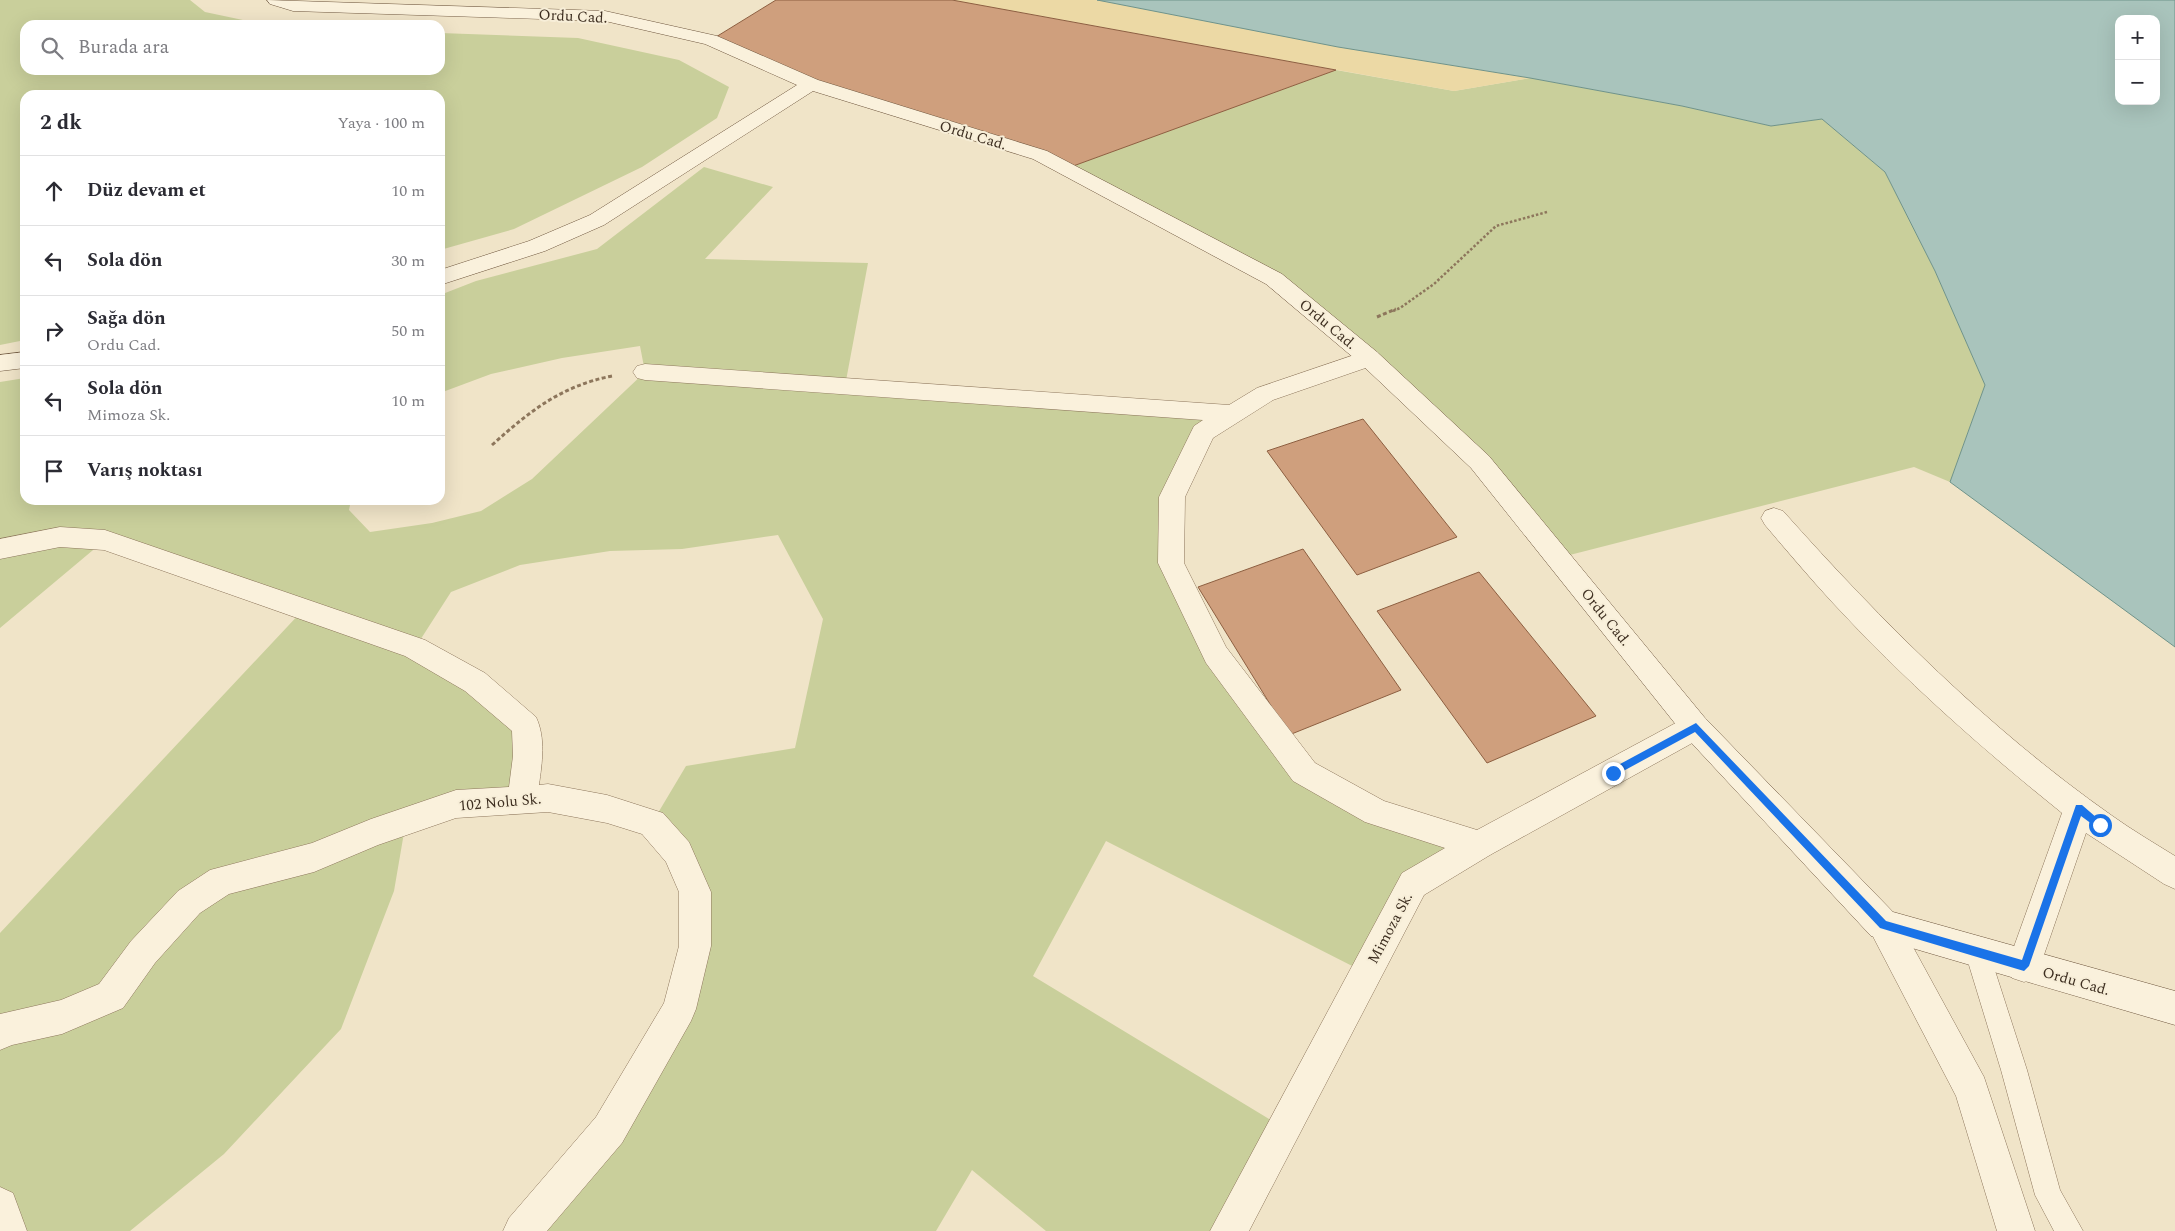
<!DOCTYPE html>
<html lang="tr">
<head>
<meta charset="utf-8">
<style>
	body { margin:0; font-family:Spectral,serif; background:#f2f2f3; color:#2b2b33 }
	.controls { position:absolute; right:15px; top:15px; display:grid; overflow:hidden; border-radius:10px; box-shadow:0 5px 20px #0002 }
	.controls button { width:45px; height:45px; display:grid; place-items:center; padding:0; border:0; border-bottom:1px solid #e1e1e2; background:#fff; color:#2b2b33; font:25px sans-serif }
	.stop { position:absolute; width:15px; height:15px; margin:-11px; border:4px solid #1a73e8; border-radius:50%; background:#fff }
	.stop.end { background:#1a73e8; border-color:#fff; box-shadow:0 1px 5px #0008 }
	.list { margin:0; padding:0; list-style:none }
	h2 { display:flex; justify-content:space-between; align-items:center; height:65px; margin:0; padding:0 20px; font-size:21px }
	h2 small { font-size:16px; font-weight:400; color:#7c7c81 }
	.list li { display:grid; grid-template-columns:32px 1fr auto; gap:15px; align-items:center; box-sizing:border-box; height:70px; padding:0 20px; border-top:1px solid #e1e1e2 }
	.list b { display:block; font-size:19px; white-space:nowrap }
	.list p { margin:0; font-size:16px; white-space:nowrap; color:#7c7c81 }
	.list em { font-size:16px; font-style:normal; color:#7c7c81 }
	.icon { flex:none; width:28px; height:28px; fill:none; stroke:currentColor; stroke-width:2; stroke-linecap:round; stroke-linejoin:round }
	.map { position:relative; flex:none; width:2175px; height:1231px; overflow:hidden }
	.search { position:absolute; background:#fff; box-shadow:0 5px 20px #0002; left:20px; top:20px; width:425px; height:55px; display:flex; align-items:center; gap:12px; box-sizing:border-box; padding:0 18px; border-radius:15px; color:#7c7c81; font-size:19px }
	.panel { position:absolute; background:#fff; box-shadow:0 5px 20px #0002; left:20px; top:90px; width:425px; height:415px; border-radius:15px }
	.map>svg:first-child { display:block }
	.green { fill:#c9cf9b }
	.sand { fill:#ecd9a5 }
	.water { fill:#a9c4bc; stroke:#6f938a; fill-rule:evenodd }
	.building { fill:#cf9f7d; stroke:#8d5f41 }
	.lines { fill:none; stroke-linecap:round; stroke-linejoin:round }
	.lane-casing { stroke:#8d765c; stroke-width:1 }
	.street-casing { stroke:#8d765c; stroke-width:1 }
	.secondary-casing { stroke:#6f573f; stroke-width:1 }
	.path-far1 { stroke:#8d765c; stroke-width:2.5; stroke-dasharray:2.5 2; stroke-linecap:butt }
	.path { stroke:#8d765c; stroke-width:3; stroke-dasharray:4 2.5; stroke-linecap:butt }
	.lane { fill:#faf1dc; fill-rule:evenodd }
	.street { fill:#faf1dc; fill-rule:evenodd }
	.secondary { fill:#faf1dc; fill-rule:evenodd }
	.route { fill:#1a73e8 }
	.labels { text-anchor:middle; stroke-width:4; stroke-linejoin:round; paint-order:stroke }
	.street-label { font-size:15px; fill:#3d2e20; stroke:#f7eed8 }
</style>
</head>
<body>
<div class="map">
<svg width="2175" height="1231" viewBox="0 0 2175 1231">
	<rect width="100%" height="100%" fill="#f0e4c8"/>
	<!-- green -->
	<g class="green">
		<polygon points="0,0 190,0 205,12 266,25 25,25 25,70 440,70 440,33 578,38 679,60 729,87 717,118 642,167 514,229 440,250 440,95 25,95 25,340 0,345"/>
		<polygon points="1336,70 1454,91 1530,78 1682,106 1771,126 1822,119 1885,172 1935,271 1985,385 1950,482 1914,467 1558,558 1480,462 1274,280 1065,169"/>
		<polygon points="704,167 773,187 705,259 868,263 845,386 1233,414 1203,432 1172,497 1171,563 1304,772 1479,845 1413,884 1366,973 1106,841 1033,976 1284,1128 1229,1231 1046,1231 972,1170 936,1231 522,1231 679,1009 695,892 652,823 686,766 795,748 823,619 778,535 682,549 610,551 520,565 451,592 415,648 526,726 522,799 406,821 394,891 341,1029 224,1154 130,1231 8,1231 0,1206 0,933 303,610 105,540 0,628 0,382 25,378 25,500 351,500 349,510 370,532 432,523 481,511 532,479 645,372 640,346 562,358 491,374 440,393 440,295 476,281 597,249"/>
	</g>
	<!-- sand -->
	<polygon class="sand" points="952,0 1097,0 1338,47 1530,78 1454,91"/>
	<!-- water -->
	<path class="water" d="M1097 0H2175V647L1950 482 1985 385 1935 271 1885 172 1822 119 1771 126 1682 106 1530 78 1338 47ZM2119 19H2156V101H2119Z"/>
	<!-- building -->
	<g class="building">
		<polygon points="776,0 952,0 1336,70 1065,169 811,84 711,40"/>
		<polygon points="1363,419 1457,537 1357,575 1267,451"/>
		<polygon points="1303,549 1401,690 1289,735 1198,587"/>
		<polygon points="1479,572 1596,716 1487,763 1377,611"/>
	</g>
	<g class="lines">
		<!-- lane casing -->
		<g class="lane-casing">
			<polygon id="lane" points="1977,940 1985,944 1989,952 2027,1070 2060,1190 2083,1231 2054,1231 2035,1195 2001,1070 1965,952 1969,944"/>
		</g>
		<!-- street casing -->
		<g class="street-casing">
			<g id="street">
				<polygon points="1369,350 1377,352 1381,358 1377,364 1273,400 1213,438 1185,497 1184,563 1226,647 1315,763 1384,801 1477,830 1685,718 1695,714 1705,718 1710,727 1705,736 1490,855 1424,895 1249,1231 1210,1231 1402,873 1445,848 1365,822 1293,781 1206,663 1158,563 1159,497 1191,432 1194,426 1203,420 645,380 637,378 633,372 637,366 645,364 1229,405 1257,388"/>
				<path d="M1774 508 1783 511C1882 622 1989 729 2111 815 2132 830 2154 843 2175 856V889L2164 884 2086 833 2036 978 2024 982 2012 978 2007 966 2062 813C1981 748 1903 679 1832 602 1809 577 1787 551 1765 525L1761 518 1765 511Z"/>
				<path d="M60 527 105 530 425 640 485 673 536 717C546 738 542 763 539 785L548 784 607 795 663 813 689 842 711 892V946L696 1009 691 1021 622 1143 547 1231H503L509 1218 596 1117 664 1003 679 946V892L666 862 642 834 607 823 548 812 456 818 378 845 314 872 229 894 200 913 155 963 123 1008 62 1034 12 1045 0 1050V1014L61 1000 99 984 131 941 178 891 210 870 312 843 371 819 456 790 509 787 513 756 512 731 465 691 405 656 104 550 60 547 0 559V539Z"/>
				<polygon points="1883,909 1895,914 1984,1077 2035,1231 1997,1231 1956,1096 1867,925 1871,914"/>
				<polygon points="0,1187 13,1193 27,1231 0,1231"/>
			</g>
		</g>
		<!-- secondary casing -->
		<g class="secondary-casing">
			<g id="secondary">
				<polygon points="267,0 605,11 717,36 818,80 1047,151 1282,274 1377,352 1489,456 1705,718 1893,912 2175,991 2175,1025 1871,936 1685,736 1471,468 1361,364 1266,284 1033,159 813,91 604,225 545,251 440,285 440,270 529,241 590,215 797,85 705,44 605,21 293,11 270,4"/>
				<polygon points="25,352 25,368 0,371 0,355"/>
			</g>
		</g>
		<!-- path-far1 -->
		<polyline class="path-far1" points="1393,311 1400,308 1434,284 1496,226 1547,212"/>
		<!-- path -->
		<g class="path">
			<polyline points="1377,317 1396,309"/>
			<path d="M492 445C530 411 561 386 612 376"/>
		</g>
		<!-- lane -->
		<use href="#lane" class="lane"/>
		<!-- street -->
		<use href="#street" class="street"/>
		<!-- secondary -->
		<use href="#secondary" class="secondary"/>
	</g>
	<!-- route -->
	<polygon class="route" points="1696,723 1886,921 2022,960 2076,805 2082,805 2105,825 2100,830 2081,816 2029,966 2024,971 1880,928 1695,732 1616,775 1609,775 1609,770"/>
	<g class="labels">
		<!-- street labels -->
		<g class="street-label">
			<text transform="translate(573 16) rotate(3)" y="5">Ordu Cad.</text>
			<text transform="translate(973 135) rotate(17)" y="5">Ordu Cad.</text>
			<text transform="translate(1328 324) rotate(40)" y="5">Ordu Cad.</text>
			<text transform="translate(1606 617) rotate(51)" y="5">Ordu Cad.</text>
			<text transform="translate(500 802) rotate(-5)" y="5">102 Nolu Sk.</text>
			<text transform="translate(1390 928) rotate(-62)" y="5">Mimoza Sk.</text>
			<text transform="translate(2076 981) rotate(16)" y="5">Ordu Cad.</text>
		</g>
	</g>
</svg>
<div class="controls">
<button>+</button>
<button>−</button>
</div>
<div class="stop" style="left:2100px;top:825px"></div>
<div class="stop end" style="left:1613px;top:773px"></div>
<div class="search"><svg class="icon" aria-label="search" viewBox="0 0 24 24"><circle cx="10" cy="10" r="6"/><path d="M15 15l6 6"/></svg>Burada ara</div>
<section class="panel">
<h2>2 dk<small>Yaya · 100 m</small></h2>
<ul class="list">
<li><svg class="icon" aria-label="ahead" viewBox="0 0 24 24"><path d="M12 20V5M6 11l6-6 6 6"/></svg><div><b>Düz devam et</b></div><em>10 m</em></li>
<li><svg class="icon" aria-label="left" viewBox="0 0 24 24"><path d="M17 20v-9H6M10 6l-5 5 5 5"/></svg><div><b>Sola dön</b></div><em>30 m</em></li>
<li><svg class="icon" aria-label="right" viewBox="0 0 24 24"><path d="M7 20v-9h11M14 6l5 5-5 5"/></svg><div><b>Sağa dön</b><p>Ordu Cad.</p></div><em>50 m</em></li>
<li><svg class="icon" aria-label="left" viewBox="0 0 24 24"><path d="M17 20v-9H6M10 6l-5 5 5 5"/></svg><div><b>Sola dön</b><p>Mimoza Sk.</p></div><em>10 m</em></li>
<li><svg class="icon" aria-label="arrive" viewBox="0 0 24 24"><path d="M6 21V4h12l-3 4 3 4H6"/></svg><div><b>Varış noktası</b></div></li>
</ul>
</section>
</div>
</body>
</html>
